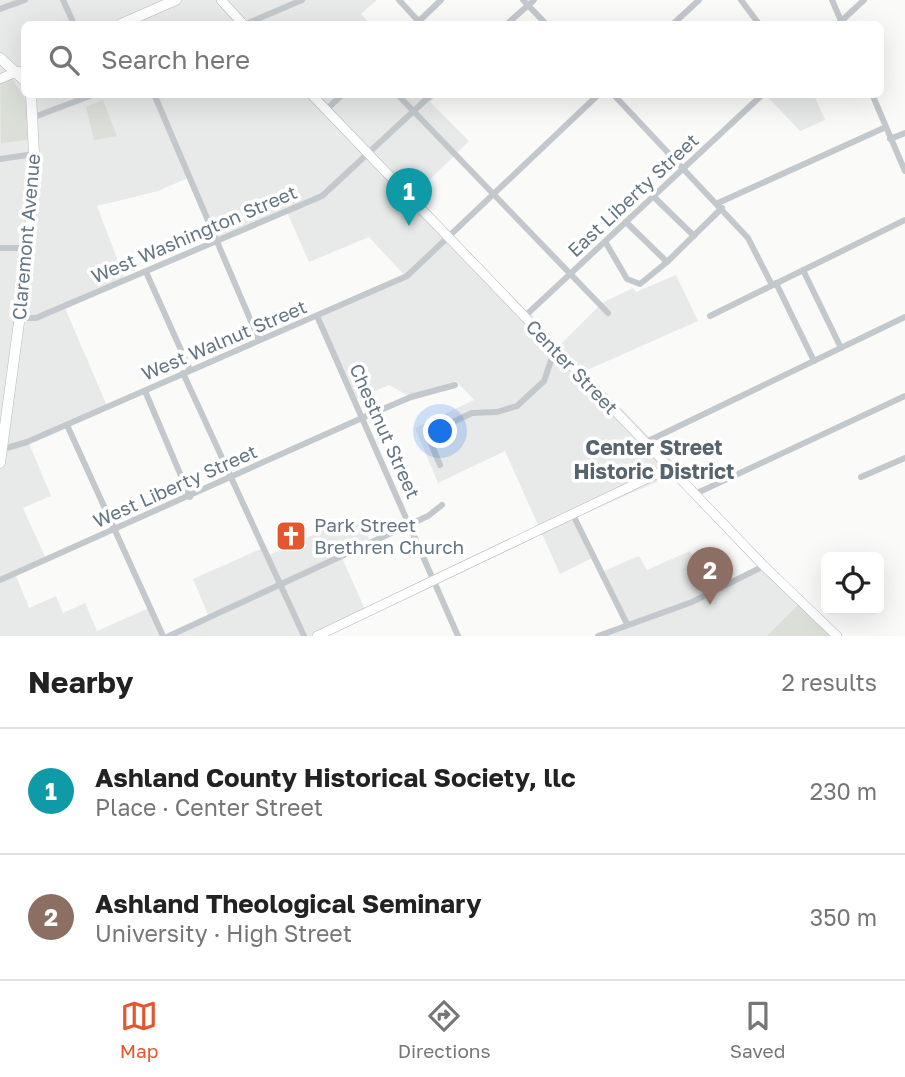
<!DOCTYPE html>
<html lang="en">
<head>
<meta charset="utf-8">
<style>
	body { margin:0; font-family:"Golos Text",sans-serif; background:#f6f6f6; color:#222 }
	.controls { position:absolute; right:21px; bottom:21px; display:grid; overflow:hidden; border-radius:10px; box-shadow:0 7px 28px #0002 }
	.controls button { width:63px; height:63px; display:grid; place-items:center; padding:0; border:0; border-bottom:2px solid #e0e0e0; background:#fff; color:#222; font:35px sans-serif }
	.you { position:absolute; left:441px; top:432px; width:24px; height:24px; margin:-18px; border:5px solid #fff; border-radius:50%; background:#1a73e8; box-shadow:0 0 0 10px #1a73e833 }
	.badge { display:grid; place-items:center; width:46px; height:46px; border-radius:50%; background:#e4572e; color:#fff; font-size:23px; font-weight:700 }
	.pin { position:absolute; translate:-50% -58px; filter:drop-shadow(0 2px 4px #0008) }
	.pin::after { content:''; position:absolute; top:37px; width:24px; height:21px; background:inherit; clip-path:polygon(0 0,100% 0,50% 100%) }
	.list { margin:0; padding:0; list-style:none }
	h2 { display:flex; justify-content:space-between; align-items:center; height:91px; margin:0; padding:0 28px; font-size:30px }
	h2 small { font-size:23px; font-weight:400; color:#767676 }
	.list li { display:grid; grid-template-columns:46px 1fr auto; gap:21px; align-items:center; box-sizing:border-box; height:126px; padding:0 28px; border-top:2px solid #e0e0e0 }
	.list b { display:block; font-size:26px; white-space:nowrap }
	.list p { margin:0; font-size:23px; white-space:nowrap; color:#767676 }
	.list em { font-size:23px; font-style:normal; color:#767676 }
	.icon { flex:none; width:38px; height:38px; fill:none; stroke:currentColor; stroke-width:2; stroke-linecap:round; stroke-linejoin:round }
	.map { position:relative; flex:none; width:905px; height:636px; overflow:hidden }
	.search { position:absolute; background:#fff; box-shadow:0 7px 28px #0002; left:21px; right:21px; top:21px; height:77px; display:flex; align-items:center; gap:18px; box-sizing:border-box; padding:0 24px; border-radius:10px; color:#767676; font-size:26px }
	.sheet { height:343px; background:#fff }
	nav { display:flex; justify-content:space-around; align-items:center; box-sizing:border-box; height:98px; border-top:2px solid #e0e0e0; background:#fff; font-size:19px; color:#767676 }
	nav a { display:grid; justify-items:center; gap:4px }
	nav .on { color:#e4572e }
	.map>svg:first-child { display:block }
	.built { fill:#e8e9e9 }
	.green { fill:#dadfd7 }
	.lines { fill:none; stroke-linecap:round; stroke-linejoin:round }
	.secondary-casing { stroke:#b3babf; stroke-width:10 }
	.primary-casing { stroke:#b5babe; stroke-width:11 }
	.street { stroke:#c3c8cc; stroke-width:6 }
	.secondary { stroke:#fff; stroke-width:9 }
	.primary { stroke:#fff; stroke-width:10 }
	.labels { text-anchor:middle; stroke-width:7; stroke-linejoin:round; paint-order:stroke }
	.street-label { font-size:19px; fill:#657683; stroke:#fff }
	.poi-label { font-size:19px; fill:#657683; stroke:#fff; text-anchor:start }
	.neighbourhood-label { font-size:21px; font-weight:bold; fill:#57646e; stroke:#fff }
</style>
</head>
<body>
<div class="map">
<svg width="905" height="636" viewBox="0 0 905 636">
	<rect width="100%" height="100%" fill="#fafaf8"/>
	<!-- built -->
	<g class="built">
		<polygon points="0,0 377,0 361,14 370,24 24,24 24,94 438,95 430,102 469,141 414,195 560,345 602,303 633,288 636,292 676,275 698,321 585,371 682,471 575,518 592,558 560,574 505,451 438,483 415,428 474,400 456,381 409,396 389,385 352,401 315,316 406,277 369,237 309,262 287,212 218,241 190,177 158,191 97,206 126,282 65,308 107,406 28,441 51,496 23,508 46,559 15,573 29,608 56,596 63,613 85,603 97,631 149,608 162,636 0,636"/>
		<polygon points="766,95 814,95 825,120 800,131"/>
		<polygon points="360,519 372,545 342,558 368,616 326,636 167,636 209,617 193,579 265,547 269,555 324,530 333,531"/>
		<polygon points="690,551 699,567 712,561 727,583 764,566 837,636 602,636 624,625 599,573 639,556 647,570"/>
	</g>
	<!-- green -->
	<g class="green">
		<polygon points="10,75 28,104 28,140 1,143 0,79"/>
		<polygon points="103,100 117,136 94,140 86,107"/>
		<polygon points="800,603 834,636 767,636"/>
	</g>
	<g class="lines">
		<!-- secondary casing -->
		<g class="secondary-casing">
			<g id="secondary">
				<polyline points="221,0 243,24"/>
				<polyline points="0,79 18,71"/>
				<polyline points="311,94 764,566 837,636"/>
				<polyline points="317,636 669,468"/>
			</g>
		</g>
		<!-- primary casing -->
		<g class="primary-casing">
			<g id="primary">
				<polyline points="121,24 176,0"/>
				<polyline points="0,58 24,80"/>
				<polyline points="0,463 29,248 34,154 31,94"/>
			</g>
		</g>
		<!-- street -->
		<g class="street">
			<polyline points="63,0 74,24"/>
			<polyline points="399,0 421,24"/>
			<polyline points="523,0 546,24"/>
			<polyline points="741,0 759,24"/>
			<polyline points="832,0 842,23"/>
			<polyline points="0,9 25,0"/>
			<polyline points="246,24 302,0"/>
			<polyline points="416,24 441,0"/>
			<polyline points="507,24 534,0"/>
			<polyline points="673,24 699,0"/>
			<polyline points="838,24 864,0"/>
			<polyline points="154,94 259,340"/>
			<polyline points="397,94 608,313"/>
			<polyline points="613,94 748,238 772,285"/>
			<polyline points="872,94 905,171"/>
			<polyline points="326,110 343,94"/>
			<polyline points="34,117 95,94"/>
			<polyline points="890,139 905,133"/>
			<polyline points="0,159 34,154"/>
			<polyline points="655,198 694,236"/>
			<polyline points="718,203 886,127"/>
			<polyline points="627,223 667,262"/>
			<polyline points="606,243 627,279 640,284 667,262 722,208"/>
			<polyline points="0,248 29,248"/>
			<polyline points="803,270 841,348"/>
			<polyline points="146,272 190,370"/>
			<polyline points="776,283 814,361"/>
			<polyline points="317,316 458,636"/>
			<polyline points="710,316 905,220"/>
			<polyline points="524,317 763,94"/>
			<polyline points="19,318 36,318 322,196 432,94"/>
			<polyline points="183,373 304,636"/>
			<polyline points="145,391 190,497"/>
			<polyline points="67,425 163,636"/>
			<polyline points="646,442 905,317"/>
			<polyline points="0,450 27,442 407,276 599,94"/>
			<polyline points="440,465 427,434 472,413 497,412 517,406 544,381 555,349"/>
			<polyline points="861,477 905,458"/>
			<polyline points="695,494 905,396"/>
			<polyline points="573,515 627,624"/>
			<polyline points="0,580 362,418 411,397 455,385"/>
			<polyline points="169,636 428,516 442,505"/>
			<polyline points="598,636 692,602 764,566"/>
		</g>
		<!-- secondary -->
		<use href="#secondary" class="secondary"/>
		<!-- primary -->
		<use href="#primary" class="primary"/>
	</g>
	<!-- icons -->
	<defs>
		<g id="church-square" transform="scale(1.575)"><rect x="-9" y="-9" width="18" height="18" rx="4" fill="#e4572e" stroke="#fff"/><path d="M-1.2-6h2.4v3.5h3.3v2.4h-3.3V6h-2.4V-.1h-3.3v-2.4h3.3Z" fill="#fff"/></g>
	</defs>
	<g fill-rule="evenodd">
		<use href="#church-square" x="291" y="536"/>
	</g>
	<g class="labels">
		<!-- street labels -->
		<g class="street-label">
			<text transform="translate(633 195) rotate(-43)" y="7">East Liberty Street</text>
			<text transform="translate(194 234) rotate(-23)" y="7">West Washington Street</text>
			<text transform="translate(26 237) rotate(-85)" y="7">Claremont Avenue</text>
			<text transform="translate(224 340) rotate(-23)" y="7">West Walnut Street</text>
			<text transform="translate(572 367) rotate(46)" y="7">Center Street</text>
			<text transform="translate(385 431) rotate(66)" y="7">Chestnut Street</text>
			<text transform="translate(175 486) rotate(-24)" y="7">West Liberty Street</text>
		</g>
		<!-- poi labels -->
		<g class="poi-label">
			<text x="314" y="532">Park Street<tspan x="314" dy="22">Brethren Church</tspan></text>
		</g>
		<!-- neighbourhood labels -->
		<g class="neighbourhood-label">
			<text x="654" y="455">Center Street<tspan x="654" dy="24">Historic District</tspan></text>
		</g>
	</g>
</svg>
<div class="controls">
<button><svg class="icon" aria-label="locate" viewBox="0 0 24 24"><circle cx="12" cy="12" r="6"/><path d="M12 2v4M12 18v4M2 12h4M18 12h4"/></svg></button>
</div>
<div class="you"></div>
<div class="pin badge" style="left:409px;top:226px;background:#0f9aa8">1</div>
<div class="pin badge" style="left:710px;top:605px;background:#8d6e63">2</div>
<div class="search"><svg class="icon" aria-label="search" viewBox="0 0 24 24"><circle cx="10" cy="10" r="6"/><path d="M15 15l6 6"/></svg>Search here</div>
</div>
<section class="sheet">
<h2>Nearby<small>2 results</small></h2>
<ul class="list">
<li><span class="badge" style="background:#0f9aa8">1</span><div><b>Ashland County Historical Society, llc</b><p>Place · Center Street</p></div><em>230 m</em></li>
<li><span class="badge" style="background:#8d6e63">2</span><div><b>Ashland Theological Seminary</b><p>University · High Street</p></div><em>350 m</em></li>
</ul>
</section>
<nav>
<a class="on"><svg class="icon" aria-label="map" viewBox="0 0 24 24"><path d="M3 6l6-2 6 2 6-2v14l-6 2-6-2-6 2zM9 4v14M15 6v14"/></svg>Map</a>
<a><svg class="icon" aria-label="directions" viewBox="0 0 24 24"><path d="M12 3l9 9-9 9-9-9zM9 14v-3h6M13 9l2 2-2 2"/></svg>Directions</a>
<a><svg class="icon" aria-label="saved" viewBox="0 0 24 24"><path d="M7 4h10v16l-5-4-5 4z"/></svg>Saved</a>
</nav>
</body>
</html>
